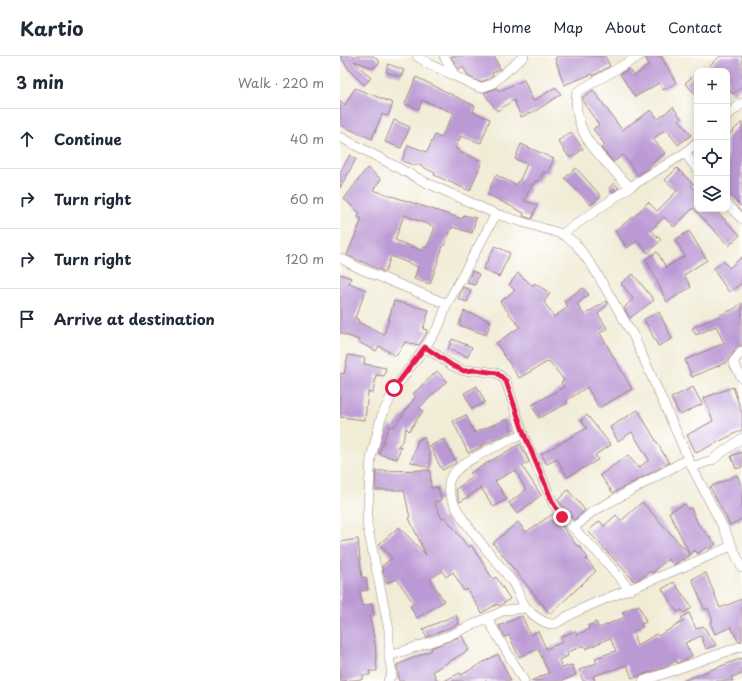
<!DOCTYPE html>
<html lang="en">
<head>
<meta charset="utf-8">
<style>
	body { margin:0; font-family:"Playpen Sans",sans-serif; background:#f2f2f3; color:#1f2937 }
	.controls { position:absolute; right:12px; top:12px; display:grid; overflow:hidden; border-radius:8px; box-shadow:0 2px 10px #0003 }
	.controls button { width:36px; height:36px; display:grid; place-items:center; padding:0; border:0; border-bottom:1px solid #e0e1e3; background:#fff; color:#1f2937; font:20px sans-serif }
	.stop { position:absolute; width:12px; height:12px; margin:-9px; border:3px solid #e11d48; border-radius:50%; background:#fff }
	.stop.end { background:#e11d48; border-color:#fff; box-shadow:0 1px 4px #0008 }
	.list { margin:0; padding:0; list-style:none }
	h2 { display:flex; justify-content:space-between; align-items:center; height:52px; margin:0; padding:0 16px; font-size:17px }
	h2 small { font-size:13px; font-weight:400; color:#747a83 }
	.list li { display:grid; grid-template-columns:26px 1fr auto; gap:12px; align-items:center; box-sizing:border-box; height:60px; padding:0 16px; border-top:1px solid #e0e1e3 }
	.list b { display:block; font-size:15px; white-space:nowrap }
	.list em { font-size:13px; font-style:normal; color:#747a83 }
	.icon { flex:none; width:22px; height:22px; fill:none; stroke:currentColor; stroke-width:2; stroke-linecap:round; stroke-linejoin:round }
	.map { position:relative; flex:none; width:402px; height:625px; overflow:hidden }
	header { display:flex; align-items:center; gap:24px; box-sizing:border-box; height:56px; padding:0 20px; background:#fff; border-bottom:1px solid #e0e1e3 }
	header strong { font-size:19px }
	nav { display:flex; gap:22px; margin-inline-start:auto; font-size:14px }
	main { display:flex }
	aside { flex:1; background:#fff }
	.map>svg:first-child { display:block }
	.building { fill:#bb99d4; fill-rule:evenodd }
	.lines { fill:none; stroke-linecap:round; stroke-linejoin:round }
	.minor-casing { stroke:#9e8680; stroke-width:10 }
	.minor { stroke:#fff; stroke-width:9 }
	.route { stroke:#e11d48; stroke-width:5 }
</style>
</head>
<body>
<header>
<strong>Kartio</strong>
<nav><a>Home</a><a>Map</a><a>About</a><a>Contact</a></nav>
</header>
<main>
<aside>
<h2>3 min<small>Walk · 220 m</small></h2>
<ul class="list">
<li><svg class="icon" aria-label="ahead" viewBox="0 0 24 24"><path d="M12 20V5M6 11l6-6 6 6"/></svg><div><b>Continue</b></div><em>40 m</em></li>
<li><svg class="icon" aria-label="right" viewBox="0 0 24 24"><path d="M7 20v-9h11M14 6l5 5-5 5"/></svg><div><b>Turn right</b></div><em>60 m</em></li>
<li><svg class="icon" aria-label="right" viewBox="0 0 24 24"><path d="M7 20v-9h11M14 6l5 5-5 5"/></svg><div><b>Turn right</b></div><em>120 m</em></li>
<li><svg class="icon" aria-label="arrive" viewBox="0 0 24 24"><path d="M6 21V4h12l-3 4 3 4H6"/></svg><div><b>Arrive at destination</b></div></li>
</ul>
</aside>
<div class="map">
<svg width="402" height="625" viewBox="0 0 402 625">
	<rect width="100%" height="100%" fill="#fff"/>
	<filter id="ink" filterUnits="userSpaceOnUse"><feTurbulence type="fractalNoise" baseFrequency=".025" numOctaves="2"/><feDisplacementMap in="SourceGraphic" scale="8" xChannelSelector="R" yChannelSelector="G"/><feConvolveMatrix kernelMatrix="1 2 1 2 8 2 1 2 1" color-interpolation-filters="sRGB"/></filter>
	<filter id="wash" filterUnits="userSpaceOnUse"><feTurbulence type="fractalNoise" baseFrequency=".012" numOctaves="4" result="noise"/><feDisplacementMap in="SourceGraphic" scale="16" xChannelSelector="R" yChannelSelector="G"/><feGaussianBlur stdDeviation="0.9" result="paint"/><feColorMatrix in="noise" values="0 0 0 0 0 0 0 0 0 0 0 0 0 0 0 0 0 1.4 0 .05"/><feComposite in="paint" operator="in"/></filter>
	<g filter="url(#wash)">
		<rect width="100%" height="100%" fill="#f1ecd6"/>
		<g id="blocks">
			<!-- building -->
			<g class="building">
				<polygon points="0,0 34,0 40,6 34,12 14,5 31,22 24,29 10,15"/>
				<polygon points="111,0 154,0 160,13 152,17 153,19 149,23 140,26 128,20 123,11 118,13"/>
				<polygon points="219,0 265,0 270,10 253,20 252,18 224,29 215,2"/>
				<polygon points="305,0 321,0 336,27 323,34 319,27 295,41 280,18 289,13 294,20 309,9"/>
				<polygon points="380,0 402,0 402,30 393,38 387,32 387,15 373,15 369,10"/>
				<polygon points="48,8 64,14 61,21 46,16"/>
				<polygon points="357,17 357,40 345,27"/>
				<polygon points="76,21 135,50 133,56 150,63 141,87 121,80 115,92 119,94 119,96 142,105 130,135 94,119 95,117 77,108 76,110 62,105 68,89 87,96 95,79 101,82 114,57 82,44 79,53 65,48"/>
				<polygon points="184,24 193,45 216,31 221,38 197,54 181,61 174,44 157,55 144,37 157,32 159,35"/>
				<polygon points="15,32 53,47 48,60 42,58 32,83 0,69 0,44 5,49"/>
				<polygon points="253,34 282,74 311,54 318,63 333,51 341,62 339,64 351,79 338,89 326,73 313,83 325,97 309,110 310,111 298,119 283,99 273,106 261,92 265,89 253,73 259,69 243,46 243,41"/>
				<polygon points="54,64 70,71 61,92 45,86"/>
				<polygon points="402,66 402,151 387,136 387,81"/>
				<polygon points="231,76 243,93 232,101 229,101 218,85"/>
				<polygon points="181,88 214,103 207,117 203,116 199,126 195,125 194,129 192,128 184,145 197,149 192,163 183,160 184,157 147,138 156,119 176,129 179,124 180,124 187,108 175,103"/>
				<polygon points="10,99 16,103 0,132 0,116"/>
				<path d="M27 112 41 123 33 134 122 163 124 159 136 162 132 177 112 171 104 190H103L90 228 74 223 78 211 51 200 45 216 7 199 22 163 18 161 20 157 4 143ZM64 159 95 171 87 192 84 191 83 195 55 184Z"/>
				<polygon points="236,112 261,140 251,149 225,122"/>
				<polygon points="337,112 353,128 351,130 357,136 357,153 374,153 400,179 389,190 353,152 334,171 324,161 311,174 321,184 308,197 297,185 287,192 275,175 298,157 308,146 317,155 337,135 325,124"/>
				<polygon points="274,127 279,132 273,136 269,132"/>
				<polygon points="349,175 367,204 344,219 351,231 327,246 306,203 317,196 326,211 345,200 335,184"/>
				<polygon points="155,190 170,197 159,221 143,213"/>
				<polygon points="402,201 402,227 389,236 373,213 384,205 389,212"/>
				<polygon points="132,215 139,218 135,229 127,227"/>
				<polygon points="178,217 193,230 194,227 210,237 204,246 214,261 228,251 224,245 243,232 249,239 237,248 244,259 266,245 268,248 258,258 267,272 260,277 292,333 259,352 247,331 226,345 228,347 199,362 192,349 224,331 221,326 224,324 209,305 179,322 156,287 180,271 160,246 175,234 169,229"/>
				<polygon points="0,218 11,222 9,227 26,234 15,262 19,264 18,266 44,279 54,245 89,254 83,273 87,274 86,278 79,289 65,286 56,300 39,290 36,295 18,286 19,284 0,277"/>
				<polygon points="293,218 314,244 290,262 284,252 293,243 281,227"/>
				<polygon points="123,231 131,234 127,246 118,243"/>
				<polygon points="402,247 402,289 397,291 387,306 352,321 345,304 384,287 376,270 356,279 352,272 394,253"/>
				<polygon points="124,255 151,265 146,279 119,269"/>
				<polygon points="319,256 332,283 318,290 304,263"/>
				<polygon points="112,283 132,291 128,301 108,293"/>
				<polygon points="8,299 25,302 24,308 46,312 44,320 36,319 33,337 28,336 25,364 0,361 0,317 4,318"/>
				<polygon points="97,315 107,325 79,352 83,355 69,375 66,372 63,384 57,391 61,390 57,403 39,398 49,370 54,371 76,340 73,338"/>
				<polygon points="137,330 145,346 132,353 124,337"/>
				<polygon points="353,331 362,348 340,359 331,342"/>
				<polygon points="393,331 402,357 402,374 356,397 347,379 373,365 364,342"/>
				<polygon points="298,354 329,407 273,437 260,419 288,399 298,412 309,404 292,376 278,385 270,371"/>
				<polygon points="126,359 134,377 167,363 172,376 140,390 141,391 128,397 113,365"/>
				<polygon points="247,359 271,389 255,399 258,404 227,421 217,403 207,408 201,398 247,372 241,364"/>
				<polygon points="84,381 90,398 90,412 71,406 78,384"/>
				<polygon points="104,383 116,407 102,414 90,390"/>
				<polygon points="180,388 189,406 182,410 201,439 177,458 169,447 186,434 175,414 155,425 167,443 154,451 141,432 120,446 116,433 133,421 130,417"/>
				<polygon points="402,396 402,411 396,413 391,400"/>
				<polygon points="90,414 91,432 98,431 101,444 94,446 102,463 105,461 128,491 131,489 153,523 156,521 170,543 159,550 157,548 142,557 127,533 124,535 113,516 106,521 102,515 90,523 104,545 77,562 70,550 74,548 57,523 46,527 42,510 52,502 39,488 59,471 86,499 69,462 70,462 64,434 35,434 36,415"/>
				<polygon points="397,419 402,431 402,463 390,469 370,431"/>
				<polygon points="228,434 245,454 234,464 218,444"/>
				<polygon points="302,446 350,499 343,504 342,503 334,509 328,503 312,517 310,515 303,521 294,525 248,475 260,465 264,470 276,459 281,465"/>
				<polygon points="345,448 348,453 351,452 358,468 376,488 369,493 367,491 358,498 355,494 350,499 329,456"/>
				<polygon points="213,458 237,490 239,489 248,502 246,503 256,515 210,558 153,487 178,466 186,476"/>
				<polygon points="18,483 22,522 26,521 28,534 20,535 22,550 32,548 34,560 30,560 35,588 37,615 29,615 30,619 23,619 23,623 0,625 0,486"/>
				<polygon points="366,517 380,552 402,543 402,584 398,585 391,571 375,578 370,566 373,565 368,552 365,554 352,523"/>
				<polygon points="334,526 352,552 344,557 342,554 337,556 322,533"/>
				<polygon points="299,549 306,566 301,568 302,571 293,576 297,590 316,578 318,580 344,565 341,562 349,557 356,573 363,570 376,589 366,593 361,580 345,587 352,600 347,603 337,607 336,604 326,611 292,622 287,609 253,620 255,625 243,625 239,614 257,607 255,602 276,595 270,582 246,593 244,589 227,597 228,600 219,604 222,612 232,609 236,619 221,625 191,625 209,617 198,593 179,601 169,579 165,581 159,570 182,560 190,579 198,575 206,593 223,586 221,581 235,575 237,579 249,573 248,570 256,566 259,572 285,561 282,556"/>
				<polygon points="116,559 119,568 86,581 83,573"/>
				<polygon points="122,580 129,594 93,615 97,625 59,625 57,609 92,594 91,592"/>
				<polygon points="158,598 171,625 104,625 120,617 121,619"/>
				<polygon points="402,602 402,618 391,621 393,625 342,625"/>
			</g>
		</g>
	</g>
	<g filter="url(#ink)">
		<use href="#blocks" fill-opacity="0" stroke="#9e8680" stroke-width="1"/>
		<g class="lines">
			<!-- minor casing -->
			<g class="minor-casing">
				<g id="minor">
					<polyline points="77,0 87,7 140,32 152,28 184,0"/>
					<polyline points="104,0 115,20"/>
					<polyline points="387,60 402,47"/>
					<polyline points="0,81 85,126 156,158 222,178 235,187 253,211 294,281 352,411 383,471 402,512"/>
					<polyline points="345,97 357,113"/>
					<path d="M290 131C263 103 231 79 237 36L299 0"/>
					<polyline points="387,148 402,163"/>
					<polyline points="222,178 290,131 345,97 357,86"/>
					<polyline points="0,202 21,213 107,248"/>
					<polyline points="85,291 113,310 124,315 135,314 157,317 166,325 183,378 213,447 222,461 262,501 290,534"/>
					<polyline points="402,295 393,306 402,322"/>
					<path d="M183 378C165 387 113 406 109 426 105 453 159 505 173 527 178 534 180 544 186 551 191 558 205 569 214 568 219 567 225 561 230 559 239 554 250 549 260 545 304 527 348 510 391 490"/>
					<polyline points="352,411 372,404 402,382"/>
					<polyline points="234,472 252,456 348,403"/>
					<polyline points="147,562 184,625"/>
					<polyline points="49,600 108,580 165,554 186,552"/>
					<polyline points="48,625 52,618 49,600 49,574 27,468 31,402 41,362 55,332 81,297 99,270 107,248 156,158"/>
					<polyline points="303,625 402,590"/>
				</g>
			</g>
			<!-- minor -->
			<use href="#minor" class="minor"/>
		</g>
	</g>
	<g class="lines" filter="url(#ink)">
		<!-- route -->
		<polyline class="route" points="54,332 85,291 113,310 124,315 135,314 157,317 166,325 184,378 213,447 222,461"/>
	</g>
</svg>
<div class="controls">
<button>+</button>
<button>−</button>
<button><svg class="icon" aria-label="locate" viewBox="0 0 24 24"><circle cx="12" cy="12" r="6"/><path d="M12 2v4M12 18v4M2 12h4M18 12h4"/></svg></button>
<button><svg class="icon" aria-label="layers" viewBox="0 0 24 24"><path d="M12 4l9 5-9 5-9-5zM3 14l9 5 9-5"/></svg></button>
</div>
<div class="stop" style="left:54px;top:332px"></div>
<div class="stop end" style="left:222px;top:461px"></div>
</div>
</main>
</body>
</html>
